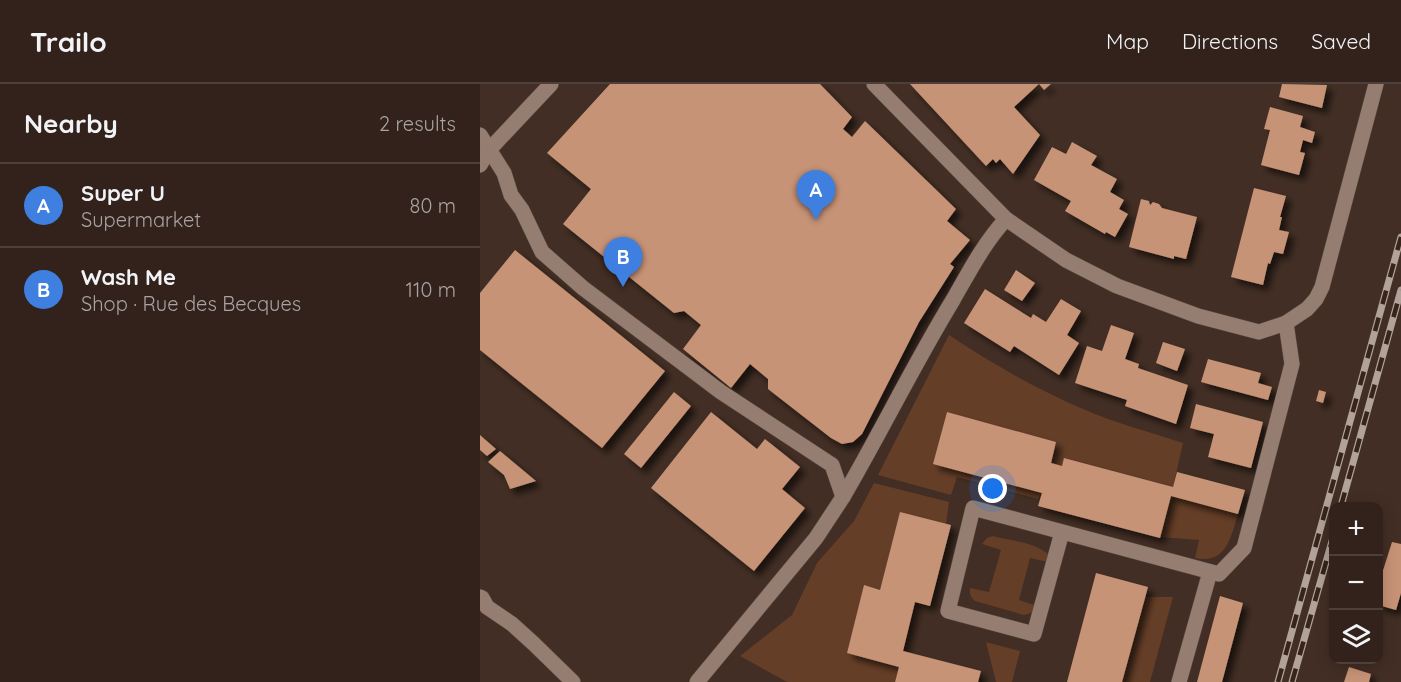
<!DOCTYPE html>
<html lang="en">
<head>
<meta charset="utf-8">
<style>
	body { margin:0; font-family:Quicksand,sans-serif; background:#3d2f28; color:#f1f3f6 }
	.controls { position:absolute; right:18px; bottom:18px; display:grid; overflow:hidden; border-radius:12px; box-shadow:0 3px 15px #0003 }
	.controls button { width:54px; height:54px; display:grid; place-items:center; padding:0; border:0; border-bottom:2px solid #4d3f3a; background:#32221b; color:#f1f3f6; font:30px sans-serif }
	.you { position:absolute; left:513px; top:405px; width:21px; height:21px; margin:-15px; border:4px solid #fff; border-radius:50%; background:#1a73e8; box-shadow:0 0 0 9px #1a73e833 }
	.badge { display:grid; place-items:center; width:39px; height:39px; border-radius:50%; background:#58c9e3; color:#fff; font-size:20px; font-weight:700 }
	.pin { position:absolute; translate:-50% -50px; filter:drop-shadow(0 2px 3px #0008) }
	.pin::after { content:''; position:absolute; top:32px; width:21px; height:18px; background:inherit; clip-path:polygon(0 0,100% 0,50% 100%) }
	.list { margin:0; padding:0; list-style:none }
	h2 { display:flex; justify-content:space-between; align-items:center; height:78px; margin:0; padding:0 24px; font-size:26px }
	h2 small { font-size:20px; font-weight:400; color:#a8a4a3 }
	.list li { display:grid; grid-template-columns:39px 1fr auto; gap:18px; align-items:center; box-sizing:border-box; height:84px; padding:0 24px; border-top:2px solid #4d3f3a }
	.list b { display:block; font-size:22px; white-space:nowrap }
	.list p { margin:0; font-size:20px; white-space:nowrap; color:#a8a4a3 }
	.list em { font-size:20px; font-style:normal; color:#a8a4a3 }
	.icon { flex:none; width:33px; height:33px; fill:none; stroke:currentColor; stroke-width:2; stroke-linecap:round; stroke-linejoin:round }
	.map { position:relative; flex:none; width:921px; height:598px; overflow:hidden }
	header { display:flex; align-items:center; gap:36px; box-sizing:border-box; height:84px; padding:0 30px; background:#32221b; border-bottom:2px solid #4d3f3a }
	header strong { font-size:28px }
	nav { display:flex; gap:33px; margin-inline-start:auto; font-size:21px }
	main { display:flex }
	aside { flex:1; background:#32221b }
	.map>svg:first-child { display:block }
	.green { fill:#653e27 }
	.building { fill:#c79376; filter:url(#shadow) }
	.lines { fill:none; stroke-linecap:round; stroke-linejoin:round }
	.minor-casing { stroke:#5b4b42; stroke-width:16 }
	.minor { stroke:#957e71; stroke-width:15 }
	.rail-casing { stroke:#b1a29a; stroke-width:7 }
	.rail { stroke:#37241a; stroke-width:4.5; stroke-dasharray:14; stroke-linecap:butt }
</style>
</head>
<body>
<header>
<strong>Trailo</strong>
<nav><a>Map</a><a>Directions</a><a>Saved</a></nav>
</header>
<main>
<aside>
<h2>Nearby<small>2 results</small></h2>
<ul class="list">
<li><span class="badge" style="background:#3f7fe0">A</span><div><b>Super U</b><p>Supermarket</p></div><em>80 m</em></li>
<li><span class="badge" style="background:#3f7fe0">B</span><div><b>Wash Me</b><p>Shop · Rue des Becques</p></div><em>110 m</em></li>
</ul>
</aside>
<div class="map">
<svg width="921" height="598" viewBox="0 0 921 598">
	<defs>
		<filter id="shadow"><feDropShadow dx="5.5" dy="5.5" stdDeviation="3" flood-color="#0009"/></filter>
	</defs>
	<rect width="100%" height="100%" fill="#422e24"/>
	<!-- green -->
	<g class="green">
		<path d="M469 251C511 279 556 305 603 325 635 339 670 348 703 359L693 403 585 374 582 382 571 379 576 358 467 328 454 380 562 409 558 415 477 393 471 411 398 391Z"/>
		<polygon points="394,399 469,418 466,440 420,429 400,506 384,502 367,569 419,583 415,598 307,598 260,572 312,531 337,479 374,437"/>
		<path d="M691 412 758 430C751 453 746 481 715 474L719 456 680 453Z"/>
		<path d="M513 452C531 457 557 458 570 472L568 478 550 474 539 516 557 522 554 528 544 531 495 517C491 514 489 510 490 504L509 508 521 466 502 460 507 454Z"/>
		<polygon points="665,513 693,513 670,598 642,598"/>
		<polygon points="506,558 540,567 532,598 516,598"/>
	</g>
	<!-- building -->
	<g class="building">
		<polygon points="130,0 340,0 372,33 363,45 372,53 385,37 476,125 467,137 490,156 470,180 474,183 439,238 382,350 373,358 362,360 351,354 288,305 288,295 270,280 251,304 203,265 221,241 204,227 194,229 83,140 111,105 67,69"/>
		<polygon points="430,0 571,0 564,6 559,0 534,23 560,51 533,90 520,75 516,79 513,75 506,82"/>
		<polygon points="802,0 847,1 842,24 799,13"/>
		<polygon points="790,23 823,32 820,43 835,48 832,59 823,56 820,68 825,69 819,91 781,81 790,46 784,45"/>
		<polygon points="592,58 617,72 611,81 637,95 630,108 644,116 639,125 648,130 635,153 626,148 625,150 585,127 591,117 554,96 572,63 586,70"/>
		<polygon points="774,104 806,112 800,133 802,133 799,146 809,148 803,170 794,168 790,180 788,179 783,201 751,193"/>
		<polygon points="661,115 669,117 670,121 673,118 679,120 682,124 717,133 706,175 694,172 694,175 649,163"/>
		<polygon points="35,166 185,287 122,364 0,266 0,209"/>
		<polygon points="536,186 555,199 542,217 524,206"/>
		<polygon points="505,205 551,234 553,230 566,238 581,215 601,227 587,251 599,259 579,291 534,262 530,268 484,239"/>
		<polygon points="631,241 654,249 645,275 659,280 658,284 708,301 696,340 645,322 647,316 595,299 607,262 622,267"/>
		<polygon points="683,258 705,265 697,287 676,279"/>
		<polygon points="728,275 781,289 778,299 792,303 788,316 721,298"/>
		<polygon points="839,306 846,308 843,319 836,317"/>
		<polygon points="194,308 211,322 161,384 144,370"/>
		<polygon points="716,320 783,338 771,384 728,373 734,350 710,344"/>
		<polygon points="231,328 277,365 285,355 320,383 302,405 325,424 274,487 171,404"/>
		<polygon points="467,328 576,358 571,379 582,382 584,374 693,403 697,388 765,406 758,430 691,412 680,454 558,422 562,409 453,380"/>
		<polygon points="0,351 16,365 7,372 0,366"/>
		<polygon points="20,367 56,397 30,405 24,391 8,378"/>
		<polygon points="420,428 471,441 450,522 435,518 423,567 501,587 498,598 415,598 419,583 367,569 384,501 400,506"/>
		<polygon points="912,458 921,460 921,509 916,526 898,521 898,502"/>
		<polygon points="616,489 668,503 642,598 587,598"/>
		<polygon points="740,512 763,519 742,598 717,598"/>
		<polygon points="869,583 891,590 889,598 864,598"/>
	</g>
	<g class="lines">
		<!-- minor casing -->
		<g class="minor-casing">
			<g id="minor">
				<polyline points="394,0 526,135 586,176 637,202 718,232 779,248 806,239 827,225 836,215 842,203 896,0"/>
				<polyline points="0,51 24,89 31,111 42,126 62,168 103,204 241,308 352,381 363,413 336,454 217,598"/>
				<polyline points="0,81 9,66 71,0"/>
				<path d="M363 413C401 348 434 280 473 216 489 188 504 159 526 135"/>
				<polyline points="582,448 554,550 468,527 493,424 739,490 764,464 812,280 806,239"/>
				<polyline points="0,513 2,514 7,523 32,540 54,560 93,598"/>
				<polyline points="699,598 730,488"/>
			</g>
		</g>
		<!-- minor -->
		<use href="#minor" class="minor"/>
		<!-- rail casing -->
		<g class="rail-casing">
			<g id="rail">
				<polyline points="861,422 921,206"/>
				<polyline points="798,598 921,153"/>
				<polyline points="812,598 854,450"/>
			</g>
		</g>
		<!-- rail -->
		<use href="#rail" class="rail"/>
	</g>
</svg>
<div class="controls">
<button>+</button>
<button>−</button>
<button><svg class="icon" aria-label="layers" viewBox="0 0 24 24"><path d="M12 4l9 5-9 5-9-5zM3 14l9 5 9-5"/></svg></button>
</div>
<div class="you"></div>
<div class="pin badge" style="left:336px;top:136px;background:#3f7fe0">A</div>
<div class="pin badge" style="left:143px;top:203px;background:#3f7fe0">B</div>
</div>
</main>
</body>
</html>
